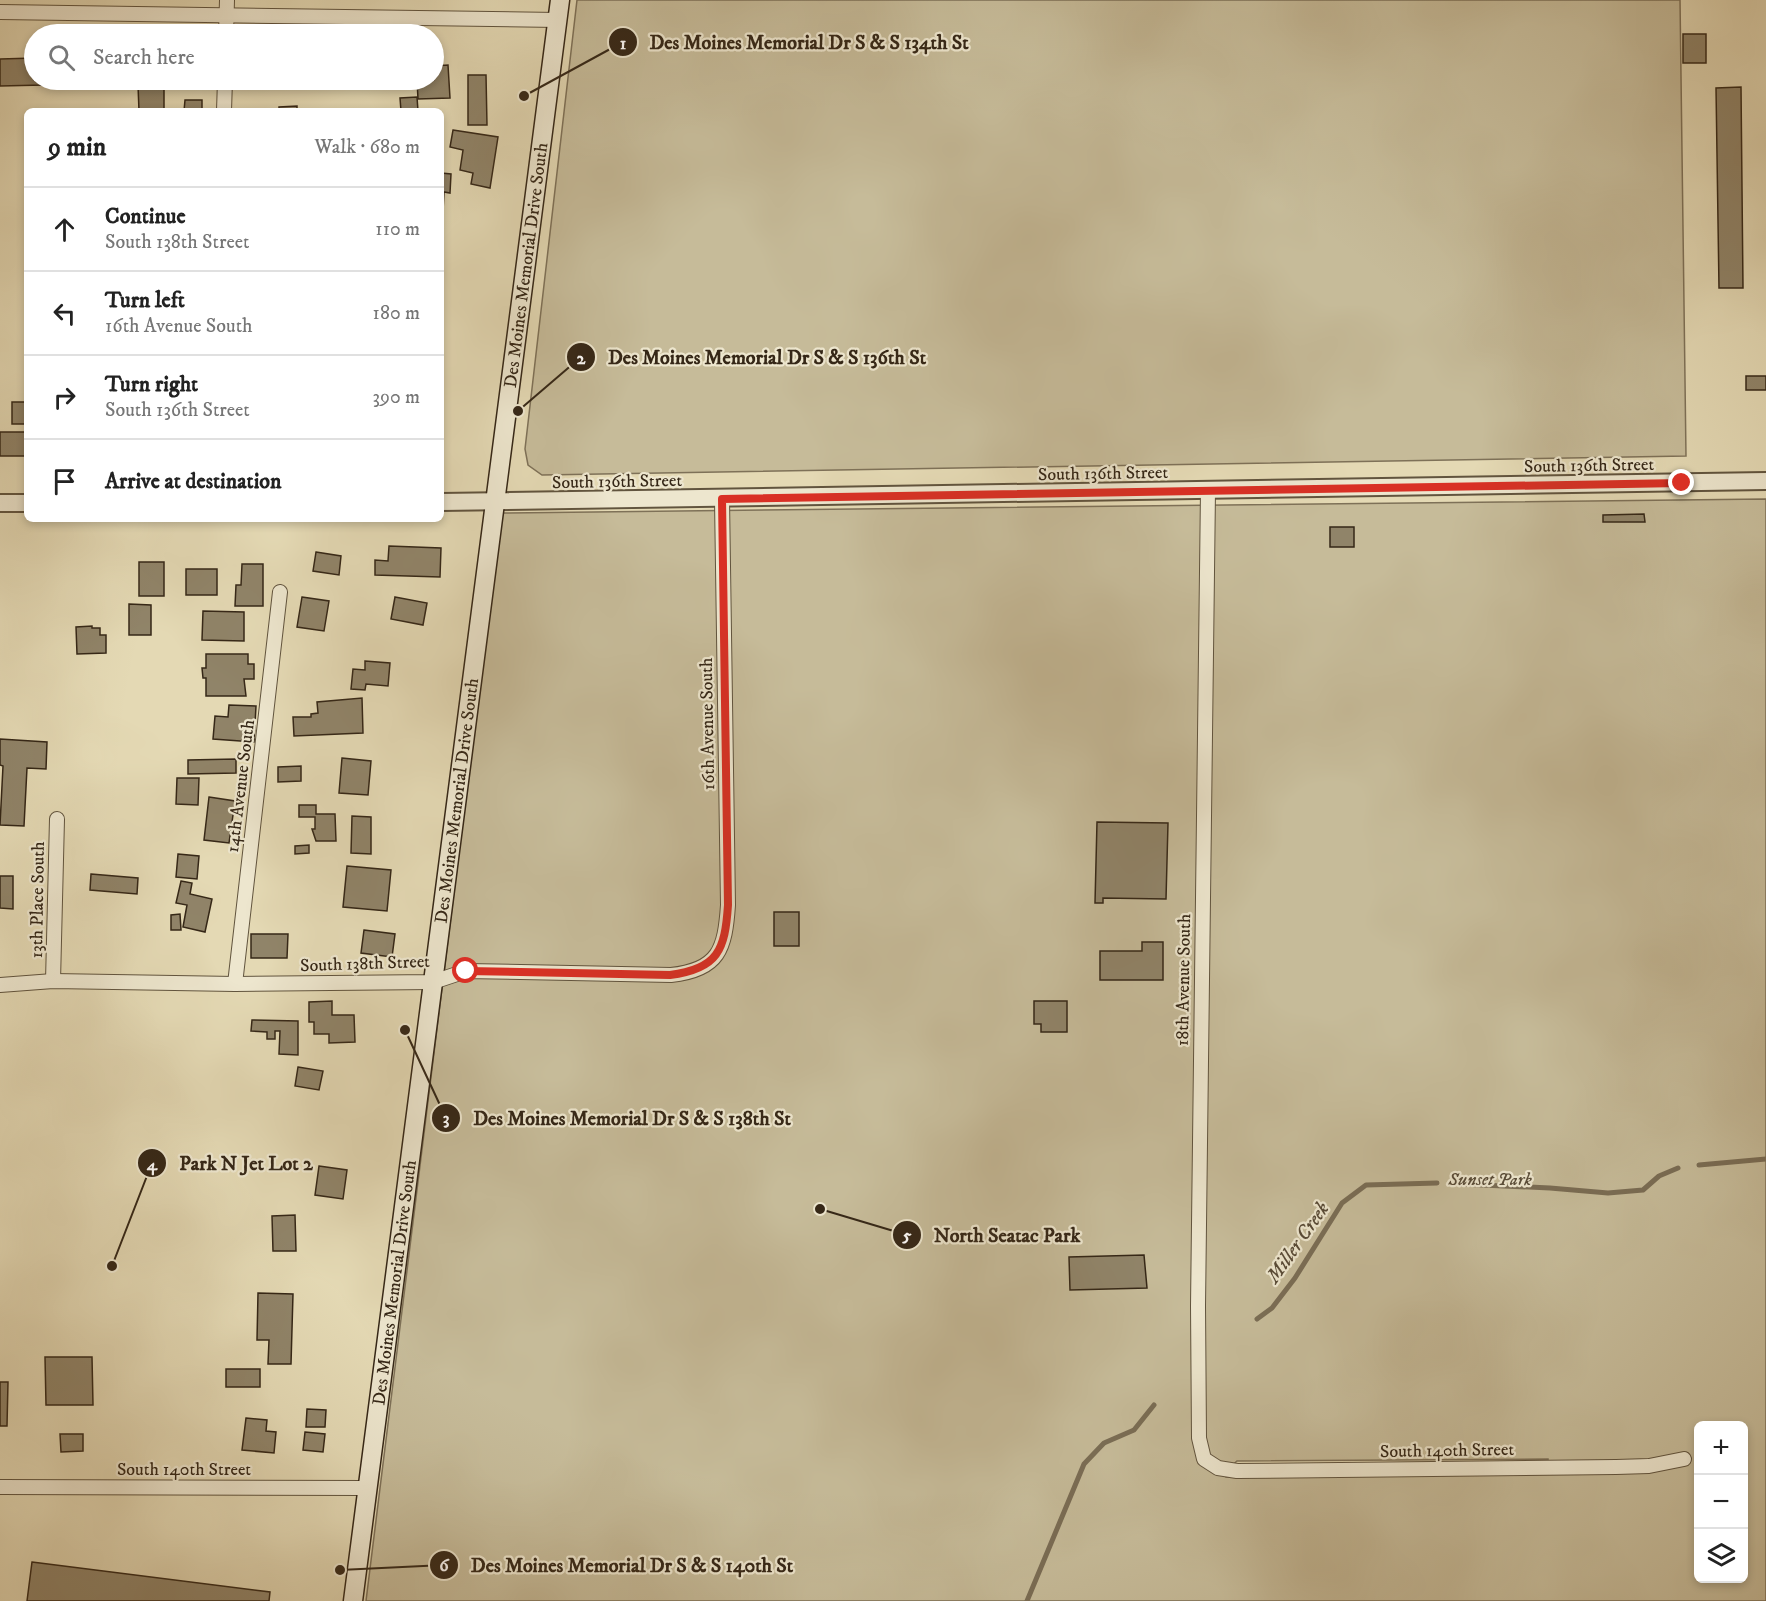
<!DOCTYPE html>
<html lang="en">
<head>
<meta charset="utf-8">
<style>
	body { margin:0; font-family:"IM FELL DW Pica",serif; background:#f2f2f2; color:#222 }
	.controls { position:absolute; right:18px; bottom:18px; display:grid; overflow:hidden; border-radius:9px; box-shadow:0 3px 9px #0003 }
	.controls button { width:54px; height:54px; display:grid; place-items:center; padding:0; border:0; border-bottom:2px solid #e0e0e0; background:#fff; color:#222; font:30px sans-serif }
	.stop { position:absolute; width:18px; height:18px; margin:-14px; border:4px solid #d93025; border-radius:50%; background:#fff }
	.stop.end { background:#d93025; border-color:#fff; box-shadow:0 2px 6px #0008 }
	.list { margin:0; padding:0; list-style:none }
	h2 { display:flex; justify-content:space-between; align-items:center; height:78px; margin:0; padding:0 24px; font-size:26px }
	h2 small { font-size:20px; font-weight:400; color:#767676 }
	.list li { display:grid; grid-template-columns:39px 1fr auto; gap:18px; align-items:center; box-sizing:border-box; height:84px; padding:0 24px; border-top:2px solid #e0e0e0 }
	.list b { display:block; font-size:22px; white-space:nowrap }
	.list p { margin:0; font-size:20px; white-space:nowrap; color:#767676 }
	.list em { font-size:20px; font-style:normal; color:#767676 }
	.icon { flex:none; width:33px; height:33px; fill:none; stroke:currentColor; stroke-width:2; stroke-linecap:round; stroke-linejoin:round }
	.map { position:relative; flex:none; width:1766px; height:1601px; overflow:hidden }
	.search { position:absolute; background:#fff; box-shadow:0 3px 9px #0003; left:24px; top:24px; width:420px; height:66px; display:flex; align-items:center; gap:15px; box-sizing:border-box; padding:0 21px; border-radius:33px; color:#767676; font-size:22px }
	.panel { position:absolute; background:#fff; box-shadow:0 3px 9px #0003; left:24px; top:108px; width:420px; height:414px; border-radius:9px }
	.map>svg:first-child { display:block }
	.green { fill:#c6bb99; stroke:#7e7158; stroke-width:1.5; fill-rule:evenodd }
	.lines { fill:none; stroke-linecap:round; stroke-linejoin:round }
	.stream { stroke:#7a6d55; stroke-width:5 }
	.building { fill:#908469; stroke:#352717; stroke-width:1.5 }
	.minor-casing { stroke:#61543e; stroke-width:16 }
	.tertiary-casing { stroke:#61543e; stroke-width:20 }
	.secondary-casing { stroke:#352717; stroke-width:21 }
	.minor { stroke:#ede6ce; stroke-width:14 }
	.tertiary { stroke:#ede6ce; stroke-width:16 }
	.secondary { stroke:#ede6ce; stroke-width:18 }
	.route { stroke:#d93025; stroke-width:8 }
	.labels { text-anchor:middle; stroke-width:4.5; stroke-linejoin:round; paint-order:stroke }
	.street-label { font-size:18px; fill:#352717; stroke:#ede6ce }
	.park-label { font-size:18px; font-style:italic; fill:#594c38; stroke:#ede6ce }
	.water-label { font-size:20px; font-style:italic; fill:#584a36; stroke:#ede6ce }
	.leader { fill:none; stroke:#352717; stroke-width:2 }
	.callout-dot { fill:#352717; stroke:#ede6ce; stroke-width:2 }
	.mark-label { font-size:18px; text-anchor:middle; font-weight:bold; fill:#fff }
	.callout-label { font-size:20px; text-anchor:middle; font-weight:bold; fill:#352717; stroke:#ede6ce; stroke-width:4.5; stroke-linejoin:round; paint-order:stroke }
</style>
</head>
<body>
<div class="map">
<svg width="1766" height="1601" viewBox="0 0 1766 1601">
	<rect width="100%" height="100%" fill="#e4d9b4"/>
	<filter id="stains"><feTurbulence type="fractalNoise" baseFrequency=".00333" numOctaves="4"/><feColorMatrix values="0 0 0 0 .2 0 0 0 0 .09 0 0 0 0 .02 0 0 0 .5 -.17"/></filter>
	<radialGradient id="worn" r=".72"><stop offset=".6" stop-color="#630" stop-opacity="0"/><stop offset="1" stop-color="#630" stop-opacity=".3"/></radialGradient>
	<!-- green -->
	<g class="green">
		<polygon points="577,0 1680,0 1686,456 542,475 528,465 525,449"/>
		<path d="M1766 499V1601H366L501 513ZM1698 1426H1744V1578H1698ZM1548 1459V1473L1226 1477V1471L1237 1461Z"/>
	</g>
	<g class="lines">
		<!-- stream -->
		<g class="stream">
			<polyline points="1699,1165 1766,1159"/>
			<polyline points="1459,1184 1550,1188 1608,1193 1643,1190 1659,1176 1678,1168"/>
			<polyline points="1257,1319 1272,1308 1295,1278 1342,1203 1366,1185 1437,1183"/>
			<polyline points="1027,1601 1084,1464 1104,1443 1134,1430 1154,1405"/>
		</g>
	</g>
	<!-- building -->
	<g class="building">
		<rect x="1683" y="34" width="23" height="29"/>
		<polygon points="34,58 34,80 43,80 43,85 0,86 0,59"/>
		<polygon points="448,65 450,98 418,99 417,80 434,80 434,66"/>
		<polygon points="468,75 486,75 487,125 468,125"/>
		<polygon points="262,80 301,80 301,84 262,83"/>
		<polygon points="164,84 164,111 139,111 138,85"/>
		<polygon points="1741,87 1743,288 1719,288 1716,88"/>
		<polygon points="417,97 418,111 401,111 400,98"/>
		<polygon points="185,100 202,100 202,111 184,111"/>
		<polygon points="297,106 297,111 279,111 279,107"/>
		<polygon points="453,130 498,137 490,188 471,184 473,173 460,170 463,150 450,147"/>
		<polygon points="441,173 451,174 450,193 444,192 443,211"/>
		<rect x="1746" y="376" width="20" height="14"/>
		<rect x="12" y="402" width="15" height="22"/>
		<rect x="0" y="432" width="27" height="24"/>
		<polygon points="1644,514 1645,522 1603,522 1603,515"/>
		<rect x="1330" y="527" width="24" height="20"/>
		<polygon points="389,546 441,548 440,577 375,575 375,560 388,561"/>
		<polygon points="316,552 341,556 339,575 313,571"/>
		<rect x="139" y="562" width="25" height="34"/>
		<polygon points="242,564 263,564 263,606 235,606 236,585 241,585"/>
		<rect x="186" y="569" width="31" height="26"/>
		<polygon points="302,597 329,601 324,631 297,627"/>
		<polygon points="395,597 427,603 423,625 391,619"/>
		<polygon points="129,604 151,605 151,635 129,635"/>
		<polygon points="203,611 244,612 244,641 202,640"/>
		<polygon points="92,626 92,628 100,628 100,635 106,635 106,653 77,654 76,627"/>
		<polygon points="206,654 248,654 248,664 254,664 254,679 244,679 246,696 206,696 206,678 203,678 202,668 206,668"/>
		<polygon points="365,661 390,663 388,686 366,684 365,690 351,689 353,669 365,670"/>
		<polygon points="362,698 363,733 294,736 293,717 311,717 311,714 318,713 317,702"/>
		<polygon points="229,705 256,706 254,742 213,739 215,716 228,717"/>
		<polygon points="0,739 47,742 46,769 27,768 24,826 0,825 3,766 0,765"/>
		<polygon points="342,758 371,761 368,795 339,793"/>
		<polygon points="236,759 236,773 188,774 188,760"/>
		<polygon points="301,766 301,781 278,782 278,767"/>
		<polygon points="177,778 199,778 198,805 176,804"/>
		<polygon points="209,797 235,801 229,843 204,840"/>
		<polygon points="299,805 316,805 316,814 335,814 336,841 316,841 312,829 315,829 315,817 299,817"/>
		<polygon points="352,816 371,817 371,854 351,853"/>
		<polygon points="1097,822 1168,823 1166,899 1103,898 1103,903 1095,903"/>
		<polygon points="309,845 309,853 295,854 295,846"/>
		<polygon points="178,854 199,856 197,879 176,877"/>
		<polygon points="347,866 391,870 387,911 343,907"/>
		<polygon points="91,874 138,878 137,894 90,890"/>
		<polygon points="0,876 13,876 13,909 0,908"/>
		<polygon points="181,881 192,883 190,894 212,899 205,932 183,927 187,905 176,903"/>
		<rect x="774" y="912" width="25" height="34"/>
		<polygon points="180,914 181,930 171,930 171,915"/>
		<polygon points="364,930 395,934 392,957 361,953"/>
		<polygon points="251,934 288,934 287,958 251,958"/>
		<polygon points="1142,942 1163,942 1163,980 1100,980 1100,951 1142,951"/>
		<polygon points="332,1001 332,1015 354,1015 355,1042 329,1043 329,1034 314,1034 314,1022 309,1022 309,1002"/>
		<polygon points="1034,1001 1067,1001 1067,1032 1041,1032 1041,1024 1034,1024"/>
		<polygon points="252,1020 298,1021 298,1055 279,1054 280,1031 275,1031 275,1039 267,1039 267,1032 251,1031"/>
		<polygon points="298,1067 323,1071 319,1090 295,1086"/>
		<polygon points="319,1166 347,1170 343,1199 315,1195"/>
		<polygon points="295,1215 296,1251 273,1251 272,1216"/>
		<polygon points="1144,1255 1147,1288 1070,1290 1069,1257"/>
		<polygon points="258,1293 293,1294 291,1364 268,1364 269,1340 257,1340"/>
		<polygon points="45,1357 92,1357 93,1405 46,1405"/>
		<rect x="226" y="1369" width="34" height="18"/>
		<polygon points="0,1382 8,1382 7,1426 0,1426"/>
		<polygon points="307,1409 326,1410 325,1427 306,1427"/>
		<polygon points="246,1418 267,1420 266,1431 276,1432 274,1453 242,1450"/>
		<polygon points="305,1432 325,1434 323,1452 303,1450"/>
		<polygon points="60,1434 83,1434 83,1451 61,1452"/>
		<polygon points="32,1562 270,1592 269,1601 27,1601"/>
	</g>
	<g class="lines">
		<!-- minor casing -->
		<g class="minor-casing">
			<g id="minor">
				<polyline points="0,12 558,20"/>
				<polyline points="226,34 227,0"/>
				<polyline points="224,111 225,80"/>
				<polyline points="1208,490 1198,1306 1199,1438 1204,1459 1218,1468 1237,1471 1616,1467 1649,1466 1684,1459"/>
				<polyline points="53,981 57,819"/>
				<polyline points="235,984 280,592"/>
				<path d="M0 985 53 981 235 984 433 982 466 971 671 975C719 970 725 949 728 905L722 499"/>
				<polyline points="0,1487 367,1488"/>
			</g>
		</g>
		<!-- tertiary casing -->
		<g class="tertiary-casing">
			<g id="tertiary">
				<polyline points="441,502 1766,481"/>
				<polyline points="0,503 27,503"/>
			</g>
		</g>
		<!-- secondary casing -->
		<g class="secondary-casing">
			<g id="secondary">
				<path id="s1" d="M353 1601 560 0"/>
			</g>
		</g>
		<!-- minor -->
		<use href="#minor" class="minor"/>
		<!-- tertiary -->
		<use href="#tertiary" class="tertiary"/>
		<!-- secondary -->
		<use href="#secondary" class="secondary"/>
	</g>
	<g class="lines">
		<!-- route -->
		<path class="route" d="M466 971 670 975C718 969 725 950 728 905L722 499 1682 483"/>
	</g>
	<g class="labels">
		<!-- street labels -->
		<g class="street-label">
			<text dy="6" stroke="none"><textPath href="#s1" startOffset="1347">Des Moines Memorial Drive South</textPath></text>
			<text transform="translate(1589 465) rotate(-1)" y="6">South 136th Street</text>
			<text transform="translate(1103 473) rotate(-1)" y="6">South 136th Street</text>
			<text transform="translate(617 481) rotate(-1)" y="6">South 136th Street</text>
			<text transform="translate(707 724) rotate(-91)" y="6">16th Avenue South</text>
			<text transform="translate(240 786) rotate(-83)" y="6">14th Avenue South</text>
			<text dy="6" stroke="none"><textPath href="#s1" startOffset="807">Des Moines Memorial Drive South</textPath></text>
			<text transform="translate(37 900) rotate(-89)" y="6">13th Place South</text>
			<text transform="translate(365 963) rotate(-2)" y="6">South 138th Street</text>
			<text transform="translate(1183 980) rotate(-89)" y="6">18th Avenue South</text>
			<text dy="6" stroke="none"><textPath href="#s1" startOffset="321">Des Moines Memorial Drive South</textPath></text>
			<text transform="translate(1447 1450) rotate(-1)" y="6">South 140th Street</text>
			<text x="184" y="1475">South 140th Street</text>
		</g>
		<!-- park labels -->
		<g class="park-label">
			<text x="1490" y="1185">Sunset Park</text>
		</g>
		<!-- water labels -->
		<g class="water-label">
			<text transform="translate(1297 1242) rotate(-55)" y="7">Miller Creek</text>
		</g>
	</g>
	<!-- callouts -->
	<path class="leader" d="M524 96L623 42M518 411L581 357M405 1030L446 1118M112 1266L152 1163M820 1209L907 1235M340 1570L444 1565"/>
	<g class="callout-dot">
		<circle cx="524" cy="96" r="6"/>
		<circle cx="518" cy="411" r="6"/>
		<circle cx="405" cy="1030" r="6"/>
		<circle cx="112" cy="1266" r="6"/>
		<circle cx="820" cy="1209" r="6"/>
		<circle cx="340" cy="1570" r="6"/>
		<circle cx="623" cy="42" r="15"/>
		<circle cx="581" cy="357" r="15"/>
		<circle cx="446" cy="1118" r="15"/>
		<circle cx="152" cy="1163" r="15"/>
		<circle cx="907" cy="1235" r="15"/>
		<circle cx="444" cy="1565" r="15"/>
	</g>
	<g class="mark-label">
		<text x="623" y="49">1</text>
		<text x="581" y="364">2</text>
		<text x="446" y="1124">3</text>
		<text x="152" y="1170">4</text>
		<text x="907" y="1241">5</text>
		<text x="444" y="1571">6</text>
	</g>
	<g class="callout-label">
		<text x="809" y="49">Des Moines Memorial Dr S &amp; S 134th St</text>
		<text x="767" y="364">Des Moines Memorial Dr S &amp; S 136th St</text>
		<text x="632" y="1125">Des Moines Memorial Dr S &amp; S 138th St</text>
		<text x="246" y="1170">Park N Jet Lot 2</text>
		<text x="1007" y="1242">North Seatac Park</text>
		<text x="632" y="1572">Des Moines Memorial Dr S &amp; S 140th St</text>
	</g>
	<rect width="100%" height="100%" filter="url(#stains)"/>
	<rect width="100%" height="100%" fill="url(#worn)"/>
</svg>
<div class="controls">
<button>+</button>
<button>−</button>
<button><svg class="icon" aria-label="layers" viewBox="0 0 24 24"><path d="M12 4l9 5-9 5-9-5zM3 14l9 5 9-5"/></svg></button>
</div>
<div class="stop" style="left:466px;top:971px"></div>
<div class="stop end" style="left:1682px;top:483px"></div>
<div class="search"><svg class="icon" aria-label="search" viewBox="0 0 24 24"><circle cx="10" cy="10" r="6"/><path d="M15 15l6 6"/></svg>Search here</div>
<section class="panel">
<h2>9 min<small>Walk · 680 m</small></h2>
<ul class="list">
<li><svg class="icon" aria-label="ahead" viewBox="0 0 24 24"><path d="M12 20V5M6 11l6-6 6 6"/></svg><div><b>Continue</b><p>South 138th Street</p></div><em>110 m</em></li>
<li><svg class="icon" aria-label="left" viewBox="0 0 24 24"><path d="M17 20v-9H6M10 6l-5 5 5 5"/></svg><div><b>Turn left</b><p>16th Avenue South</p></div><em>180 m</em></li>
<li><svg class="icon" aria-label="right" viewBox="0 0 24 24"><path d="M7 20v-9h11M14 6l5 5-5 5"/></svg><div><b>Turn right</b><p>South 136th Street</p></div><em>390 m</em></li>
<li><svg class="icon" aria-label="arrive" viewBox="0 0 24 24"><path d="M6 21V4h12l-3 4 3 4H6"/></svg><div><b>Arrive at destination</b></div></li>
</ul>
</section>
</div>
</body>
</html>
